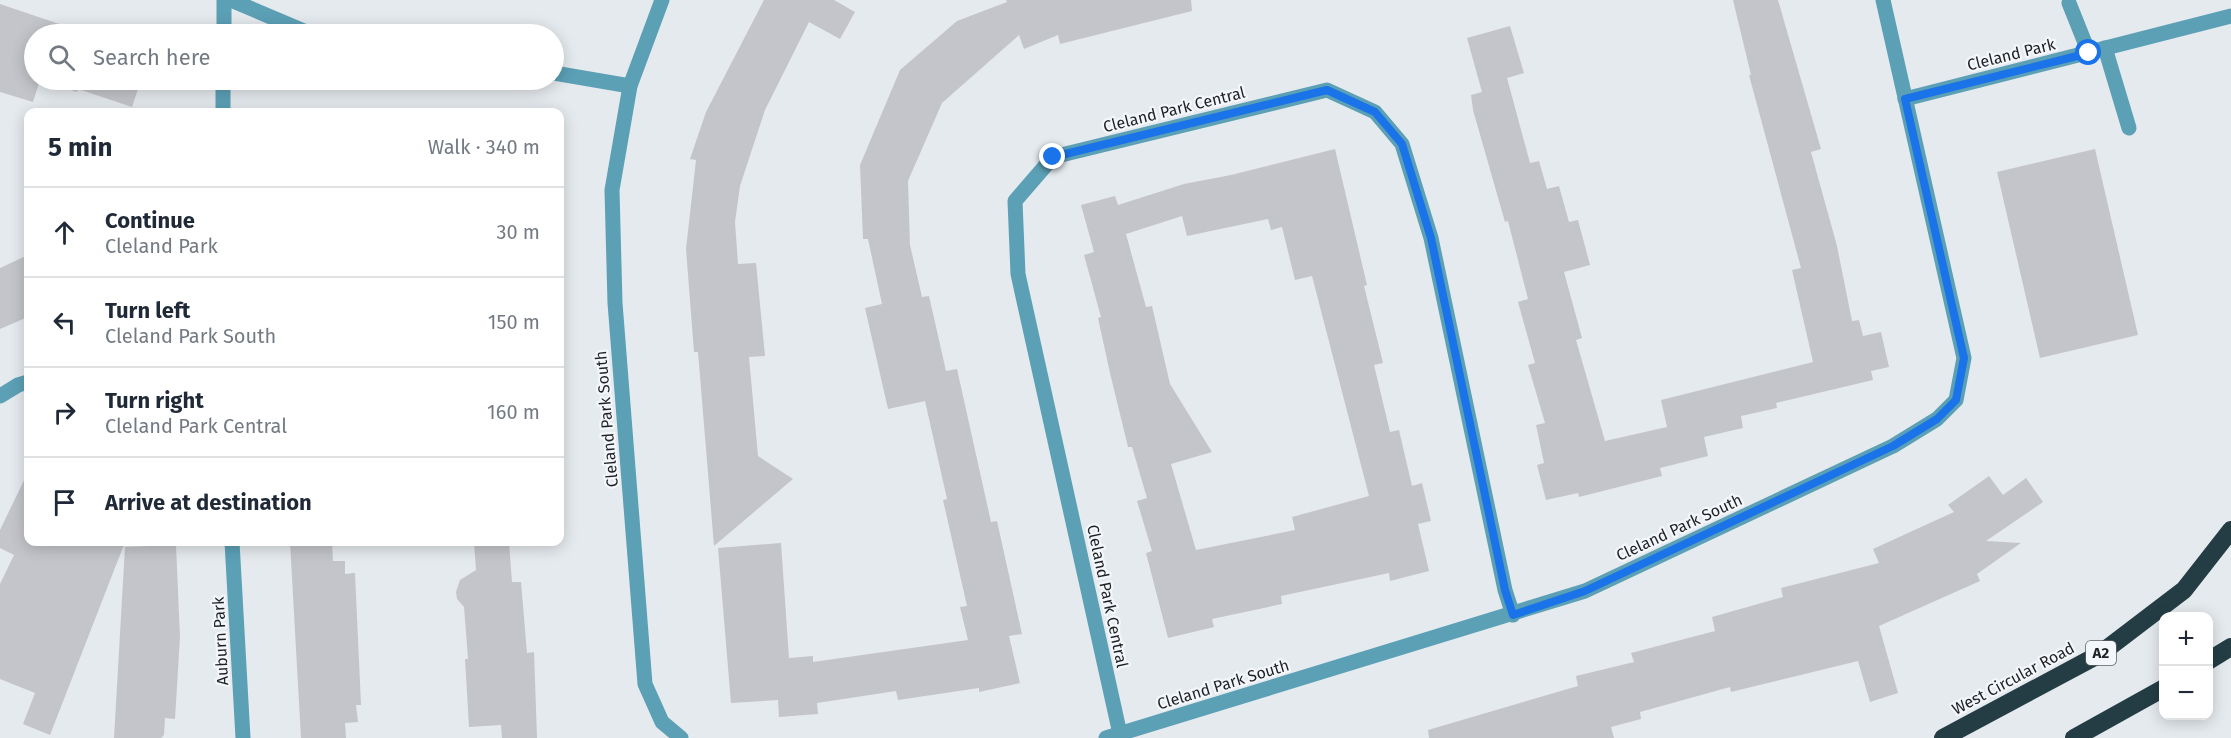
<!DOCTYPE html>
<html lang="en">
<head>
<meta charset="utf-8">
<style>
	body { margin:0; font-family:"Fira Sans",sans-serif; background:#f2f2f3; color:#1f2937 }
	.controls { position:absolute; right:18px; bottom:18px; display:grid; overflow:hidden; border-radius:12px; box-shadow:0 3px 15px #0003 }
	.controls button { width:54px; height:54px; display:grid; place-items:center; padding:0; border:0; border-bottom:2px solid #e0e1e3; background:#fff; color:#1f2937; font:30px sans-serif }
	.stop { position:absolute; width:18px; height:18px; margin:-14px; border:4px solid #1a73e8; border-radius:50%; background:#fff }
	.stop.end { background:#1a73e8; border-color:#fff; box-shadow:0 2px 6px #0008 }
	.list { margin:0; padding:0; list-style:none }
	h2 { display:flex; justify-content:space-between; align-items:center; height:78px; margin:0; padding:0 24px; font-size:26px }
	h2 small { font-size:20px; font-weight:400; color:#747a83 }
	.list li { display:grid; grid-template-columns:39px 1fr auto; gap:18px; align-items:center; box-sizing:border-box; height:90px; padding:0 24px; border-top:2px solid #e0e1e3 }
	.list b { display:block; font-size:22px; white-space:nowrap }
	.list p { margin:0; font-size:20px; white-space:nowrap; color:#747a83 }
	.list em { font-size:20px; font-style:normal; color:#747a83 }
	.icon { flex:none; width:33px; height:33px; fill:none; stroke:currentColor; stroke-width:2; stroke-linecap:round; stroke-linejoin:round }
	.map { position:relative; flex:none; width:2231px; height:738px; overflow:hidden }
	.search { position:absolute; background:#fff; box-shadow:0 3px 15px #0003; left:24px; top:24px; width:540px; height:66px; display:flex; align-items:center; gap:15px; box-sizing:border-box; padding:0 21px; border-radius:33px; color:#747a83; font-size:22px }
	.panel { position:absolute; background:#fff; box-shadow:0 3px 15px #0003; left:24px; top:108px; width:540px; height:438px; border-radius:12px }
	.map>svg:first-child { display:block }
	.building { fill:#c4c5ca; fill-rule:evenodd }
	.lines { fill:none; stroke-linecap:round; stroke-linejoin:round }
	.minor { stroke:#5ca0b6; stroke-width:15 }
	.highway { stroke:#243d45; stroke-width:18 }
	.route { stroke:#1a73e8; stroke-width:8 }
	.labels { text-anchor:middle; stroke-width:4.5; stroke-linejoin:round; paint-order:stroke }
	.shield { fill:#f3f7fb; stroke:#5f6163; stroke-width:1.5 }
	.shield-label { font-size:15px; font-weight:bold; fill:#1f2122 }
	.street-label { font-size:16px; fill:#1f2122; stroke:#f3f7fb }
</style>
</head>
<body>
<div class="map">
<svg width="2231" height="738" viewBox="0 0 2231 738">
	<rect width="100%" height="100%" fill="#e5eaee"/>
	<!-- building -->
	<g class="building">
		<polygon points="764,0 834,0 855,12 840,39 809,22 765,110 740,186 735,222 738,264 756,263 765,356 749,357 758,456 793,479 714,546 698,352 694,352 686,249 696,160 690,159 706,112"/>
		<polygon points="1006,0 1191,0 1192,11 1060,44 1058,35 1024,49 1019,35 942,103 908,181 910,245 922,297 929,296 946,371 957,369 991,522 997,521 1022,634 1009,636 1020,683 979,692 979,688 898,700 896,691 817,703 818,714 779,717 778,700 731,703 718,548 781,543 789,658 813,656 813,662 968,640 960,607 967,606 943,500 947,499 925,401 888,409 865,308 882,304 868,239 863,239 860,165 900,70 957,21 1007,2"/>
		<polygon points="1733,0 1778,0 1821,149 1811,152 1837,246 1852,321 1859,320 1863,336 1881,332 1889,367 1871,371 1873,380 1776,403 1777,408 1741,416 1743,428 1704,437 1708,456 1660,468 1662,476 1579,497 1578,493 1546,500 1537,465 1544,463 1536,425 1545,423 1528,365 1535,363 1518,302 1528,299 1508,221 1505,222 1473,110 1471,95 1482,92 1467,38 1510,26 1524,73 1507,78 1530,163 1539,161 1547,189 1559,186 1569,222 1578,220 1590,265 1564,272 1582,338 1576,340 1605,441 1667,427 1661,400 1813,362 1792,270 1801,268 1749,75 1751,75"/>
		<polygon points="0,4 89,34 34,34 34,80 40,80 33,102 0,92"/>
		<polygon points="41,80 141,80 132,107 78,89 77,92"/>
		<path d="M1335 149 1367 285 1364 286 1383 363 1374 365 1390 432 1399 430 1412 486 1422 483 1431 521 1418 524 1429 571 1390 581 1389 573 1281 596 1282 604 1212 619 1214 627 1168 638 1146 553 1152 551 1137 501 1147 498 1132 447H1128L1110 373 1098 318 1101 317 1084 255 1094 252 1081 205 1115 196 1118 205 1184 184 1231 175ZM1182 216 1187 236 1268 219 1271 230 1282 227 1295 280 1312 276 1369 496 1292 517 1295 530 1196 550 1171 464 1212 452 1170 384 1152 306 1146 307 1126 234Z"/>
		<polygon points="2095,149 2138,335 2040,358 1997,172"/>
		<polygon points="28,255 28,317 0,329 0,268"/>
		<polygon points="28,472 28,542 125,542 50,735 23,724 35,693 0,679 0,584 14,555 0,548 0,530"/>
		<polygon points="1989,476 2003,495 2026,478 2043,502 1986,541 2021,543 1977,574 1980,581 1879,626 1898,693 1870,702 1858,661 1731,692 1730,687 1640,712 1641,719 1611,727 1614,738 1429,738 1428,730 1578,686 1576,676 1634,662 1631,653 1715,631 1712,617 1783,597 1781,588 1879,563 1873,549 1954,512 1948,505"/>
		<polygon points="290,542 332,542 333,561 345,561 345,574 355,573 361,705 356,705 358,722 345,723 346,738 301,738"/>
		<polygon points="474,542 509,542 512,582 521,582 527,653 534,652 537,738 502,738 501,725 469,727 465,659 468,659 464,607 457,599 456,592 460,580 476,570"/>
		<polygon points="176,545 180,637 175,719 165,718 164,735 161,738 114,738 125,547"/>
	</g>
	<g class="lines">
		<!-- minor -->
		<g class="minor">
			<polyline points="231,0 306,32 319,34"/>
			<polyline points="662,0 630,86 612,190 615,303 645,684 662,722 681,738"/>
			<polyline points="2069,3 2089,53"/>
			<polyline points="224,34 224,0"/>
			<polyline points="2105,48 2129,128"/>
			<polyline points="554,73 630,86"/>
			<polyline points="1905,99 2231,16"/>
			<polyline points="223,112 223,80"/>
			<polyline points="0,396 18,385 28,382"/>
			<polyline points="232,542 243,738"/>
			<polyline points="1120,734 1018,274 1015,201 1053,157 1327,90 1375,112 1402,144 1431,238 1505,590 1513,615"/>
			<polyline points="1106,738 1585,591 1893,446 1937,419 1956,400 1964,358 1883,0"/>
		</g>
		<!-- highway -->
		<g class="highway">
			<polyline points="2208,661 2231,647"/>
			<polyline points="1943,738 2100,654 2184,590 2231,530"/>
			<polyline points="2074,738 2164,688"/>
		</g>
	</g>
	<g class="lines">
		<!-- route -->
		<polyline class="route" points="1053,157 1327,90 1375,112 1402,144 1431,238 1505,590 1513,615 1585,591 1893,446 1937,419 1956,400 1964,358 1905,99 2089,53"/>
	</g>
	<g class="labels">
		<!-- shield labels -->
		<rect class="shield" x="2086" y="641" width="30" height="24" rx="4.5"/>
		<g class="shield-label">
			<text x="2101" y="658">A2</text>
		</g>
		<!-- street labels -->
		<g class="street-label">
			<text transform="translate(2011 54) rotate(-14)" y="6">Cleland Park</text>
			<text transform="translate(1174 109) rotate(-14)" y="6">Cleland Park Central</text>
			<text transform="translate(606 419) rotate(-95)" y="6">Cleland Park South</text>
			<text transform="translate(1679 527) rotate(-25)" y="6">Cleland Park South</text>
			<text transform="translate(1108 596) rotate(78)" y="6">Cleland Park Central</text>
			<text transform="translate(220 641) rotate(-93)" y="6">Auburn Park</text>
			<text transform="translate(2013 678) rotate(-28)" y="6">West Circular Road</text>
			<text transform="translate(1223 684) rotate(-17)" y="6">Cleland Park South</text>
		</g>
	</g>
</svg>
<div class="controls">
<button>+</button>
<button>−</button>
</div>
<div class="stop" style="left:2089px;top:53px"></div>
<div class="stop end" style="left:1053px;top:157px"></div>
<div class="search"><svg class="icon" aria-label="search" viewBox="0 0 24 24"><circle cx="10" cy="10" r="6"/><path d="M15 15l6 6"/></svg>Search here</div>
<section class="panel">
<h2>5 min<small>Walk · 340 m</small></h2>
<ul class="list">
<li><svg class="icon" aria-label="ahead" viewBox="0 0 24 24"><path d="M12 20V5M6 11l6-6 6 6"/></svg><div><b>Continue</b><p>Cleland Park</p></div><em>30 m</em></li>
<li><svg class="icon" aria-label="left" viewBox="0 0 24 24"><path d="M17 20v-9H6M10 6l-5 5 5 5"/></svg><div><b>Turn left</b><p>Cleland Park South</p></div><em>150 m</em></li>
<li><svg class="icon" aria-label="right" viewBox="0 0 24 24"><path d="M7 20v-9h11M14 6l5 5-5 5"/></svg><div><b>Turn right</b><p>Cleland Park Central</p></div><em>160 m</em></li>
<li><svg class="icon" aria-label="arrive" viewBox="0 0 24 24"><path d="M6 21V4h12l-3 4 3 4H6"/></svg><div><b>Arrive at destination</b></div></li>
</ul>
</section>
</div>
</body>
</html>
